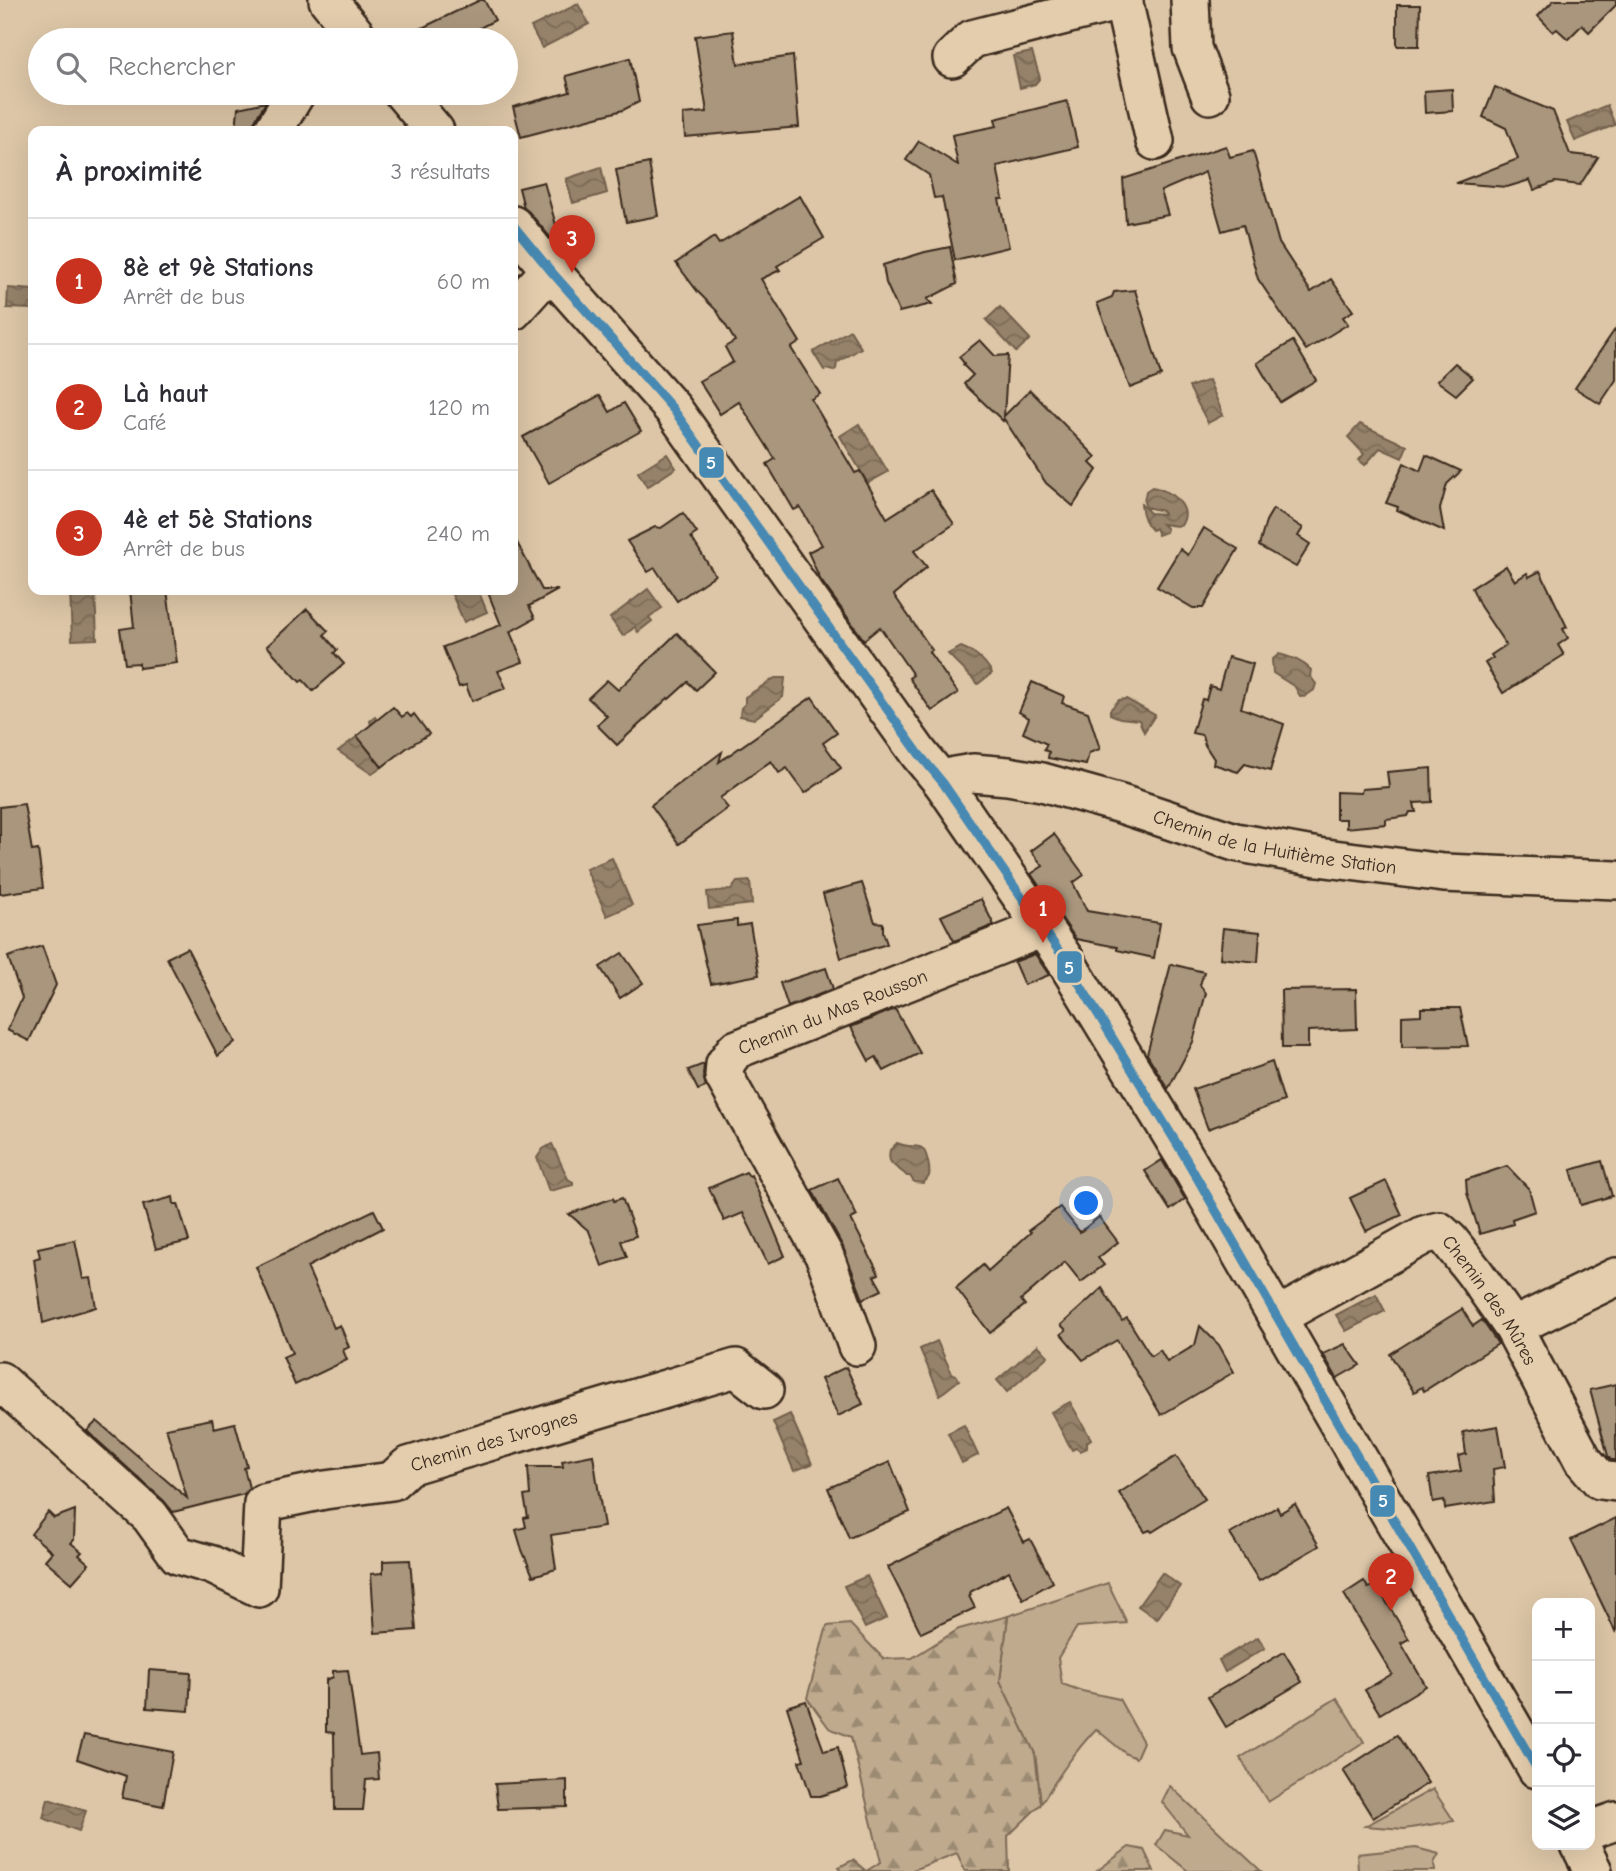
<!DOCTYPE html>
<html lang="fr">
<head>
<meta charset="utf-8">
<style>
	body { margin:0; font-family:"Comic Neue",sans-serif; background:#f2f2f3; color:#2b2b33 }
	.controls { position:absolute; right:21px; bottom:21px; display:grid; overflow:hidden; border-radius:14px; box-shadow:0 7px 28px #0002 }
	.controls button { width:63px; height:63px; display:grid; place-items:center; padding:0; border:0; border-bottom:2px solid #e1e1e2; background:#fff; color:#2b2b33; font:35px sans-serif }
	.you { position:absolute; left:1087px; top:1204px; width:24px; height:24px; margin:-18px; border:5px solid #fff; border-radius:50%; background:#1a73e8; box-shadow:0 0 0 10px #1a73e833 }
	.badge { display:grid; place-items:center; width:46px; height:46px; border-radius:50%; background:#c8321e; color:#fff; font-size:23px; font-weight:700 }
	.pin { position:absolute; translate:-50% -58px; filter:drop-shadow(0 2px 4px #0008) }
	.pin::after { content:''; position:absolute; top:37px; width:24px; height:21px; background:inherit; clip-path:polygon(0 0,100% 0,50% 100%) }
	.list { margin:0; padding:0; list-style:none }
	h2 { display:flex; justify-content:space-between; align-items:center; height:91px; margin:0; padding:0 28px; font-size:30px }
	h2 small { font-size:23px; font-weight:400; color:#7c7c81 }
	.list li { display:grid; grid-template-columns:46px 1fr auto; gap:21px; align-items:center; box-sizing:border-box; height:126px; padding:0 28px; border-top:2px solid #e1e1e2 }
	.list b { display:block; font-size:26px; white-space:nowrap }
	.list p { margin:0; font-size:23px; white-space:nowrap; color:#7c7c81 }
	.list em { font-size:23px; font-style:normal; color:#7c7c81 }
	.icon { flex:none; width:38px; height:38px; fill:none; stroke:currentColor; stroke-width:2; stroke-linecap:round; stroke-linejoin:round }
	.map { position:relative; flex:none; width:1616px; height:1871px; overflow:hidden }
	.search { position:absolute; background:#fff; box-shadow:0 7px 28px #0002; left:28px; top:28px; width:490px; height:77px; display:flex; align-items:center; gap:18px; box-sizing:border-box; padding:0 24px; border-radius:38px; color:#7c7c81; font-size:26px }
	.panel { position:absolute; background:#fff; box-shadow:0 7px 28px #0002; left:28px; top:126px; width:490px; height:469px; border-radius:14px }
	.map>svg:first-child { display:block }
	.grass { fill:#bfaa8e; stroke:#7d6a56; stroke-width:2 }
	.forest { fill:url(#forest-firs); stroke:#7d6a56; stroke-width:2 }
	.water { fill:url(#water-waves); stroke:#725f4c; stroke-width:2 }
	.building { fill:#aa967d; stroke:#3b2a1e; stroke-width:2 }
	.lines { fill:none; stroke-linecap:round; stroke-linejoin:round }
	.minor-casing { stroke:#3b2a1e; stroke-width:42 }
	.minor { stroke:#e4cdad; stroke-width:37 }
	.bus-1-casing { stroke:#e4cdad; stroke-width:14 }
	.bus-1 { stroke:#4689b2; stroke-width:9 }
	.labels { text-anchor:middle; stroke-width:5; stroke-linejoin:round; paint-order:stroke }
	.street-label { font-size:19px; fill:#3b2a1e; stroke:#e4cdad }
	.line-badge { stroke:#e4cdad; stroke-width:2.5 }
	.badge-label { font-size:19px; text-anchor:middle; font-weight:bold; fill:#fff }
</style>
</head>
<body>
<div class="map">
<svg width="1616" height="1871" viewBox="0 0 1616 1871">
	<defs>
		<pattern id="forest-firs" width="22" height="20" patternUnits="userSpaceOnUse" patternTransform="scale(1.75)"><rect width="22" height="20" fill="#bfaa8e"/><path d="M5 1l3.5 6h-7zM16 11l3.5 6h-7z" fill="#9c8b73"/></pattern>
		<pattern id="water-waves" width="16" height="10" patternUnits="userSpaceOnUse" patternTransform="scale(1.75)"><rect width="16" height="10" fill="#96826b"/><path d="M0 5q4-4 8 0t8 0" fill="none" stroke="#7c6b57"/></pattern>
	</defs>
	<rect width="100%" height="100%" fill="#ddc6a7"/>
	<filter id="ink" filterUnits="userSpaceOnUse"><feTurbulence type="fractalNoise" baseFrequency=".0143" numOctaves="2"/><feDisplacementMap in="SourceGraphic" scale="14" xChannelSelector="R" yChannelSelector="G"/><feConvolveMatrix kernelMatrix="1 2 1 2 8 2 1 2 1" color-interpolation-filters="sRGB"/></filter>
	<g filter="url(#ink)">
		<!-- grass -->
		<g class="grass">
			<path d="M1108 1583 1127 1623 1077 1627 1058 1658 1062 1684 1082 1691 1119 1699 1143 1742 1136 1758 1126 1754 1096 1729C1074 1752 1058 1777 1041 1804L1035 1754 1000 1681 1008 1616Z"/>
			<polygon points="1337,1698 1364,1742 1268,1802 1240,1758"/>
			<polygon points="1170,1786 1261,1871 1188,1871 1156,1845 1165,1830 1188,1835 1162,1802"/>
			<polygon points="1433,1789 1454,1821 1404,1829 1365,1826"/>
			<polygon points="1416,1848 1439,1854 1434,1863 1435,1871 1358,1871 1357,1854"/>
		</g>
		<!-- forest -->
		<g class="forest">
			<polygon points="1008,1616 1000,1681 1035,1754 1041,1804 1008,1836 1009,1871 965,1871 957,1853 910,1871 841,1871 839,1867 853,1860 866,1871 881,1862 851,1737 829,1728 807,1698 827,1626 850,1624 884,1659 912,1658 959,1629"/>
			<polygon points="1129,1847 1144,1850 1154,1871 1097,1871"/>
		</g>
		<!-- water -->
		<g class="water">
			<polygon points="578,4 589,24 542,48 531,27"/>
			<polygon points="1032,52 1040,78 1035,84 1020,88 1013,56"/>
			<polygon points="1607,105 1615,125 1575,141 1567,122"/>
			<polygon points="601,167 607,193 573,203 566,179"/>
			<polygon points="8,288 33,290 33,309 7,308"/>
			<polygon points="1000,307 1030,339 1016,352 986,320"/>
			<polygon points="850,330 861,348 837,363 836,369 833,371 826,369 824,370 813,352"/>
			<polygon points="1209,380 1223,415 1208,423 1189,387"/>
			<polygon points="859,424 888,472 868,483 840,436"/>
			<polygon points="1360,424 1407,446 1402,458 1380,448 1365,465 1359,460 1364,454 1348,437"/>
			<polygon points="667,454 676,468 647,487 638,472"/>
			<path d="M1152 487C1168 490 1193 505 1182 524L1177 526 1162 524 1167 529 1166 532 1158 535 1155 528 1152 530C1144 523 1142 513 1141 504L1150 513 1164 514 1162 511 1146 507 1144 502 1146 491Z"/>
			<polygon points="648,589 662,608 649,617 652,621 638,632 635,627 623,636 610,618"/>
			<polygon points="70,590 95,590 97,639 72,640"/>
			<polygon points="450,590 478,590 487,612 464,622"/>
			<path d="M961 647C976 653 984 659 992 673L978 684 948 654Z"/>
			<path d="M1279 654C1292 658 1301 660 1311 670L1310 676 1316 684 1314 690 1304 697 1300 696 1295 687 1273 673 1272 660Z"/>
			<polygon points="775,678 785,678 783,697 754,719 740,716 741,708 745,704 745,697"/>
			<polygon points="1126,699 1155,715 1144,732 1139,720 1120,718 1110,714 1110,710 1119,700"/>
			<polygon points="375,717 388,735 368,750 382,767 372,774 338,751 371,726 370,721"/>
			<polygon points="612,858 632,905 607,916 586,869"/>
			<polygon points="750,881 752,904 709,909 707,892 731,890 737,882"/>
			<path d="M897 1143C917 1152 924 1136 929 1167 930 1175 930 1177 923 1183L914 1182 910 1176H907C898 1166 886 1166 890 1150Z"/>
			<polygon points="552,1144 568,1179 573,1182 573,1185 549,1191 537,1158 543,1149"/>
			<polygon points="1376,1294 1385,1311 1346,1331 1336,1315"/>
			<polygon points="937,1341 952,1374 956,1375 959,1380 940,1395 920,1349"/>
			<polygon points="1038,1345 1048,1356 1007,1392 997,1380"/>
			<polygon points="1070,1402 1091,1439 1087,1442 1087,1448 1080,1451 1076,1448 1072,1450 1051,1412"/>
			<polygon points="790,1414 812,1464 794,1471 773,1422"/>
			<polygon points="964,1425 978,1455 962,1463 948,1433"/>
			<polygon points="1162,1573 1180,1586 1157,1619 1138,1606"/>
			<polygon points="867,1576 887,1618 865,1628 844,1586"/>
			<polygon points="1258,1637 1265,1648 1225,1672 1219,1660"/>
			<polygon points="48,1799 86,1811 79,1831 43,1818"/>
		</g>
		<!-- building -->
		<g class="building">
			<polygon points="480,0 484,0 495,20 457,40 397,40"/>
			<polygon points="1554,0 1616,0 1616,5 1589,32 1582,25 1568,39 1557,29 1553,32 1538,16"/>
			<polygon points="1397,5 1420,5 1419,46 1397,46"/>
			<polygon points="733,31 738,64 793,56 799,127 685,137 683,114 707,112 695,36"/>
			<polygon points="630,58 639,102 623,110 521,137 513,107 570,92 566,76"/>
			<polygon points="1495,87 1553,111 1570,154 1598,157 1580,185 1555,182 1534,190 1530,180 1507,187 1456,183 1518,159 1506,128 1483,117"/>
			<polygon points="1452,89 1453,111 1425,113 1424,91"/>
			<polygon points="1067,101 1078,147 997,166 1003,199 999,199 1009,247 955,260 942,197 934,198 929,175 906,160 919,141 958,165 952,135 997,126 995,119"/>
			<polygon points="266,102 255,120 252,131 236,131 238,108"/>
			<polygon points="1226,146 1230,157 1253,151 1279,243 1311,292 1331,279 1353,311 1343,317 1348,324 1306,350 1258,279 1243,225 1222,231 1205,172 1161,191 1168,215 1126,223 1123,179"/>
			<polygon points="649,163 658,216 626,222 616,170"/>
			<polygon points="544,182 564,254 529,212 524,208 519,188"/>
			<polygon points="800,196 824,238 777,266 780,270 761,279 800,342 791,348 820,394 811,399 855,473 860,471 887,518 931,490 954,524 914,551 927,567 894,595 932,650 929,652 958,693 932,711 909,678 913,675 880,627 864,640 820,579 808,552 822,545 800,507 794,510 767,464 775,459 739,402 720,414 699,381 733,362 725,347 735,341 717,311 698,292 676,263 714,237 719,244"/>
			<polygon points="950,247 957,284 927,299 932,304 899,312 886,283 883,265 925,252"/>
			<polygon points="1135,290 1161,376 1130,388 1097,303 1112,297 1114,292"/>
			<polygon points="1616,328 1616,380 1600,404 1575,388"/>
			<polygon points="980,340 995,356 1008,355 1004,416 1030,390 1096,457 1090,463 1097,470 1073,506 1046,483 1004,419 1003,421 964,384 973,375 963,365 964,363 959,357"/>
			<polygon points="1293,341 1316,380 1280,402 1257,363"/>
			<polygon points="1455,363 1473,378 1456,395 1437,381"/>
			<polygon points="600,395 610,412 624,403 641,431 549,483 523,437"/>
			<polygon points="1426,455 1461,471 1447,484 1440,509 1444,531 1397,510 1398,507 1386,503 1404,463 1420,471"/>
			<polygon points="1273,509 1303,528 1298,536 1310,544 1296,567 1259,546 1266,521"/>
			<polygon points="683,513 697,533 691,537 715,575 677,601 655,568 648,572 627,541 655,527 661,528"/>
			<polygon points="1204,528 1238,549 1203,608 1193,608 1157,587 1180,549 1188,555"/>
			<polygon points="513,535 542,590 558,590 529,606 535,618 510,632 523,662 498,671 506,688 472,701 466,685 459,687 443,647 501,625 487,590 513,590"/>
			<polygon points="1506,566 1515,581 1527,573 1529,577 1540,571 1567,627 1563,629 1568,638 1558,645 1564,655 1503,693 1485,663 1493,658 1491,655 1506,645 1480,606 1472,588"/>
			<polygon points="130,590 167,590 177,663 139,668 139,663 125,664 120,629 134,627"/>
			<polygon points="307,609 328,631 324,635 337,650 334,653 344,664 313,691 303,680 300,682 267,646"/>
			<polygon points="677,633 715,672 696,690 688,682 669,699 668,698 617,745 597,725 607,716 588,698 607,680 618,690"/>
			<polygon points="1228,657 1253,664 1241,708 1284,724 1270,771 1245,764 1238,772 1213,764 1214,759 1205,745 1202,735 1192,733 1202,699 1206,700 1210,686 1219,689"/>
			<polygon points="1032,682 1064,696 1062,703 1088,712 1100,749 1089,753 1086,765 1048,758 1049,752 1044,750 1047,744 1023,733 1029,718 1019,712"/>
			<polygon points="812,697 837,733 823,743 841,768 805,793 787,768 779,773 771,761 720,798 728,808 679,844 651,805 722,752 719,762"/>
			<polygon points="393,707 402,717 407,713 411,717 414,714 429,734 408,747 382,767 357,736"/>
			<polygon points="1431,768 1432,802 1414,803 1416,812 1410,812 1408,816 1386,819 1386,824 1346,828 1346,819 1336,819 1336,792 1361,793 1362,789 1389,787 1387,772"/>
			<polygon points="24,804 32,851 38,850 43,888 0,894 0,807"/>
			<polygon points="1054,834 1084,875 1073,883 1087,911 1160,923 1154,958 1117,950 1117,947 1076,939 1031,874 1043,866 1031,851"/>
			<polygon points="862,883 875,922 883,923 883,932 887,944 841,958 823,894"/>
			<polygon points="981,899 994,925 954,941 941,916"/>
			<polygon points="737,920 737,926 750,924 759,975 711,984 697,925"/>
			<polygon points="1223,928 1260,932 1258,962 1220,958"/>
			<polygon points="42,946 56,985 29,1041 7,1030 22,998 8,957"/>
			<polygon points="187,948 235,1042 218,1056 167,958"/>
			<polygon points="622,953 643,983 620,998 600,967"/>
			<polygon points="1035,954 1049,975 1024,985 1014,962"/>
			<polygon points="1171,964 1204,972 1200,985 1206,993 1193,1042 1168,1089 1147,1054"/>
			<polygon points="826,968 833,989 788,1007 780,983"/>
			<polygon points="1356,989 1357,1029 1308,1031 1308,1048 1282,1048 1281,990"/>
			<polygon points="1421,1008 1460,1008 1468,1046 1402,1047 1402,1016 1421,1015"/>
			<polygon points="895,1009 920,1053 884,1071 876,1057 869,1061 851,1027"/>
			<polygon points="1272,1062 1284,1101 1208,1129 1193,1089"/>
			<polygon points="704,1064 703,1075 706,1087 698,1090 688,1070"/>
			<polygon points="1162,1160 1185,1199 1170,1210 1145,1171"/>
			<polygon points="1602,1161 1612,1196 1581,1205 1571,1170"/>
			<polygon points="1507,1166 1529,1189 1535,1211 1512,1219 1513,1224 1480,1234 1467,1193 1466,1180"/>
			<polygon points="746,1172 749,1176 751,1175 785,1256 768,1264 743,1213 724,1221 709,1188"/>
			<polygon points="838,1178 857,1216 851,1219 879,1274 874,1276 882,1290 863,1299 843,1247 812,1190"/>
			<polygon points="1386,1181 1402,1215 1366,1231 1350,1198"/>
			<polygon points="173,1197 174,1204 178,1204 189,1241 156,1249 143,1205"/>
			<polygon points="613,1198 614,1201 622,1198 636,1236 621,1241 627,1257 602,1266 589,1231 569,1214"/>
			<polygon points="1060,1207 1080,1232 1099,1217 1118,1242 1098,1258 1104,1265 1081,1282 1065,1262 1021,1300 1025,1305 990,1333 956,1288 983,1265 988,1271 1031,1232 1029,1230"/>
			<polygon points="374,1210 383,1228 307,1267 334,1328 340,1325 349,1347 343,1350 347,1360 295,1385 283,1357 292,1353 256,1267"/>
			<polygon points="75,1240 83,1279 91,1278 96,1307 43,1323 34,1259 40,1257 38,1248"/>
			<polygon points="1102,1288 1122,1321 1127,1318 1151,1356 1160,1350 1167,1362 1195,1345 1200,1326 1219,1345 1234,1372 1161,1415 1117,1340 1083,1360 1061,1334 1066,1330 1061,1325"/>
			<polygon points="1462,1309 1473,1326 1482,1320 1498,1344 1424,1391 1422,1387 1414,1392 1390,1354"/>
			<polygon points="1345,1344 1360,1365 1337,1378 1323,1354"/>
			<polygon points="846,1367 863,1404 838,1416 821,1379"/>
			<polygon points="1616,1384 1616,1460 1611,1460 1608,1456 1590,1390"/>
			<polygon points="212,1419 214,1428 235,1423 247,1466 244,1468 249,1488 244,1494 173,1512 164,1501 87,1431 97,1421 187,1498 166,1428"/>
			<polygon points="1498,1426 1505,1467 1493,1469 1495,1501 1445,1509 1444,1500 1433,1502 1429,1476 1461,1471 1458,1456 1466,1454 1463,1432"/>
			<polygon points="593,1455 604,1527 551,1535 556,1569 533,1576 522,1550 516,1530 526,1527 524,1518 528,1517 524,1496 530,1495 528,1467 563,1467 562,1461"/>
			<polygon points="1176,1456 1205,1499 1152,1532 1150,1530 1145,1532 1119,1493"/>
			<polygon points="890,1462 910,1512 849,1538 828,1488"/>
			<polygon points="1295,1504 1319,1546 1259,1581 1230,1534 1277,1507 1280,1513"/>
			<polygon points="1006,1508 1024,1542 1030,1539 1053,1582 1023,1599 1009,1571 970,1592 971,1595 969,1596 975,1608 921,1633 888,1567"/>
			<polygon points="75,1510 74,1540 71,1543 82,1552 79,1555 89,1564 72,1583 45,1560 52,1552 31,1534 48,1512 54,1518"/>
			<polygon points="1616,1518 1616,1633 1571,1540"/>
			<polygon points="410,1560 416,1630 375,1633 371,1574 383,1573 383,1561"/>
			<polygon points="1364,1581 1368,1588 1376,1585 1409,1639 1401,1643 1426,1686 1380,1714 1365,1690 1392,1674 1344,1594"/>
			<polygon points="1284,1652 1302,1682 1226,1727 1208,1697"/>
			<polygon points="149,1670 191,1673 189,1711 147,1708"/>
			<polygon points="348,1670 360,1755 377,1753 379,1779 366,1780 363,1810 335,1810 334,1733 326,1732 326,1680 333,1677 333,1671"/>
			<polygon points="806,1701 824,1751 838,1747 848,1787 820,1796 811,1796 799,1761 804,1760 787,1707"/>
			<polygon points="84,1735 173,1752 163,1806 122,1798 126,1776 77,1759"/>
			<polygon points="1397,1735 1428,1783 1373,1818 1343,1770"/>
			<polygon points="567,1780 567,1807 498,1809 495,1784"/>
		</g>
		<g class="lines">
			<!-- minor casing -->
			<g class="minor-casing">
				<g id="minor">
					<polyline points="328,0 360,40"/>
					<polyline points="1123,0 1155,141"/>
					<polyline points="1190,0 1192,48 1210,95"/>
					<polyline points="952,58 972,39 1124,0"/>
					<polyline points="403,93 435,131"/>
					<polyline points="273,131 296,93"/>
					<polyline points="513,225 550,270 673,409 919,754 943,783 1065,960 1185,1157 1537,1769"/>
					<polyline points="513,311 550,270"/>
					<path id="s1" d="M943 783 955 776 973 773 1008 776 1042 782 1121 804 1235 842 1318 857 1444 873 1616 880"/>
					<path id="s2" d="M1277 1317 1424 1235 1439 1231 1449 1240 1474 1272 1513 1327 1583 1460 1600 1480 1616 1482"/>
					<polyline points="1513,1327 1616,1277"/>
					<path id="s3" d="M857 1346 825 1257 724 1076 725 1064 735 1050 1043 928"/>
					<path id="s4" d="M0 1381 150 1516 178 1555 212 1565 259 1588 263 1503 325 1490 392 1481 408 1466 736 1368 764 1390"/>
					<polyline points="1590,1830 1616,1821"/>
					<polyline points="1580,1845 1593,1871"/>
				</g>
			</g>
			<!-- minor -->
			<use href="#minor" class="minor"/>
			<!-- bus-1 casing -->
			<g class="bus-1-casing">
				<polyline id="bus-1" points="513,225 550,270 673,409 919,754 943,783 1065,960 1185,1157 1537,1769"/>
			</g>
			<!-- bus-1 -->
			<use href="#bus-1" class="bus-1"/>
		</g>
	</g>
	<g class="labels">
		<!-- street labels -->
		<g class="street-label">
			<text dy="7" stroke="none"><textPath href="#s1" startOffset="343">Chemin de la Huitième Station</textPath></text>
			<text dy="7" stroke="none"><textPath href="#s3" startOffset="436">Chemin du Mas Rousson</textPath></text>
			<text dy="7" stroke="none"><textPath href="#s2" startOffset="270">Chemin des Mûres</textPath></text>
			<text dy="7" stroke="none"><textPath href="#s4" startOffset="665">Chemin des Ivrognes</textPath></text>
		</g>
	</g>
	<g class="line-badge">
		<rect x="698" y="446" width="27" height="33" rx="7" fill="#4689b2"/>
		<rect x="1056" y="950" width="27" height="34" rx="7" fill="#4689b2"/>
		<rect x="1369" y="1484" width="27" height="34" rx="7" fill="#4689b2"/>
	</g>
	<g class="badge-label">
		<text x="711" y="469">5</text>
		<text x="1069" y="974">5</text>
		<text x="1383" y="1507">5</text>
	</g>
</svg>
<div class="controls">
<button>+</button>
<button>−</button>
<button><svg class="icon" aria-label="locate" viewBox="0 0 24 24"><circle cx="12" cy="12" r="6"/><path d="M12 2v4M12 18v4M2 12h4M18 12h4"/></svg></button>
<button><svg class="icon" aria-label="layers" viewBox="0 0 24 24"><path d="M12 4l9 5-9 5-9-5zM3 14l9 5 9-5"/></svg></button>
</div>
<div class="you"></div>
<div class="pin badge" style="left:1043px;top:943px">1</div>
<div class="pin badge" style="left:1391px;top:1611px">2</div>
<div class="pin badge" style="left:572px;top:273px">3</div>
<div class="search"><svg class="icon" aria-label="search" viewBox="0 0 24 24"><circle cx="10" cy="10" r="6"/><path d="M15 15l6 6"/></svg>Rechercher</div>
<section class="panel">
<h2>À proximité<small>3 résultats</small></h2>
<ul class="list">
<li><span class="badge">1</span><div><b>8è et 9è Stations</b><p>Arrêt de bus</p></div><em>60 m</em></li>
<li><span class="badge">2</span><div><b>Là haut</b><p>Café</p></div><em>120 m</em></li>
<li><span class="badge">3</span><div><b>4è et 5è Stations</b><p>Arrêt de bus</p></div><em>240 m</em></li>
</ul>
</section>
</div>
</body>
</html>
